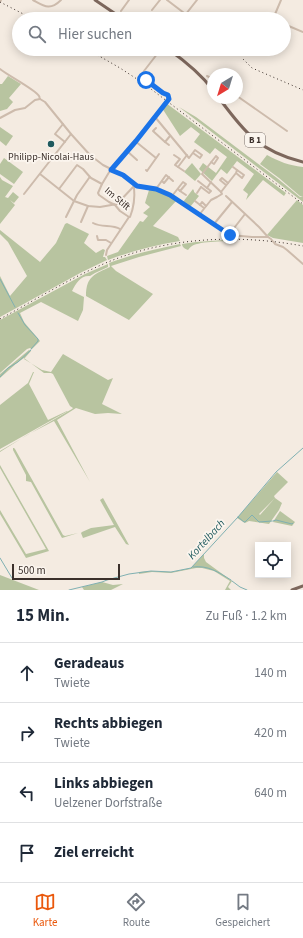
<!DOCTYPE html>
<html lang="de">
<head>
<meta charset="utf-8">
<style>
	body { margin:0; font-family:"Source Sans 3",sans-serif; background:#f2f2f3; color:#1f2937 }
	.controls { position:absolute; right:12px; bottom:12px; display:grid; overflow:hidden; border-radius:0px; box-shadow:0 2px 10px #0003 }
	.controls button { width:36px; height:36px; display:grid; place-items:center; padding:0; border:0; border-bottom:1px solid #e0e1e3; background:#fff; color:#1f2937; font:20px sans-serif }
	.compass { position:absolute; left:207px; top:68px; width:36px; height:36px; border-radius:50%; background:#fff; box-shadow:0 2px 10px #0003; rotate:218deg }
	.scale { position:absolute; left:12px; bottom:10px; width:108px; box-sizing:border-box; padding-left:4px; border:2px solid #3b302b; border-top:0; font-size:11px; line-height:14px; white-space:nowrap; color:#3b302b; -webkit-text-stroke:3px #fbf5ee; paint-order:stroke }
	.stop { position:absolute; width:12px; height:12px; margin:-9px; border:3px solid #1a73e8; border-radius:50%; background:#fff }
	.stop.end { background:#1a73e8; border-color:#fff; box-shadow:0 1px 4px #0008 }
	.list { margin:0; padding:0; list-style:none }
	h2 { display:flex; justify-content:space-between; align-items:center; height:52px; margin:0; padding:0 16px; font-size:17px }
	h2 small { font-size:13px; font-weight:400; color:#747a83 }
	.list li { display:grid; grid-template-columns:26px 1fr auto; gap:12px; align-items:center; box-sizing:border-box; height:60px; padding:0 16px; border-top:1px solid #e0e1e3 }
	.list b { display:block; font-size:15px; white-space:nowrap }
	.list p { margin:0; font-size:13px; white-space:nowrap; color:#747a83 }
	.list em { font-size:13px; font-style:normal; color:#747a83 }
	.icon { flex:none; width:22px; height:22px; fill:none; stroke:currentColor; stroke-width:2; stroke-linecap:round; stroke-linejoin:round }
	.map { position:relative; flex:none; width:303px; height:590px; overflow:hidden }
	.search { position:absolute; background:#fff; box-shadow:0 2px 10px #0003; left:12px; right:12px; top:12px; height:44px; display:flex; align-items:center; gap:10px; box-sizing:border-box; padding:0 14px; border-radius:22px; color:#747a83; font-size:15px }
	.sheet { height:292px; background:#fff }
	nav { display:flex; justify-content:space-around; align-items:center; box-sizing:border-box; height:56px; border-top:1px solid #e0e1e3; background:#fff; font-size:11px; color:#747a83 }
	nav a { display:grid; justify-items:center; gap:2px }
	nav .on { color:#ea580c }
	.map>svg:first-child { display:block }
	.green { fill:#b8c4a0 }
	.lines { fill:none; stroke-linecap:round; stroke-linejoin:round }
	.stream { stroke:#7fb0b2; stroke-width:1 }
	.minor { stroke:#cdbbac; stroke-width:2 }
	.major { stroke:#7d675c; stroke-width:3 }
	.rail { stroke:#3b302b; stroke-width:1; stroke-dasharray:1 3; stroke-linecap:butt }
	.route { stroke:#1a73e8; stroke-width:5 }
	.poi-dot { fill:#1f5a5e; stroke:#fbf5ee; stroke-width:1.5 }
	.labels { text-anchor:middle; stroke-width:3.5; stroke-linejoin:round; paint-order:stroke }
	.shield { fill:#fbf5ee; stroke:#756b66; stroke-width:1 }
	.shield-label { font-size:9px; font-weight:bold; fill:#3b302b }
	.poi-label { font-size:10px; fill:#3b302b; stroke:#fbf5ee }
	.street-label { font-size:10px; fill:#3b302b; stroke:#fbf5ee }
	.water-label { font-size:11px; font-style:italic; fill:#1f5a5e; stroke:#fbf5ee }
</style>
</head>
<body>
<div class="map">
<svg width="303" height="590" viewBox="0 0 303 590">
	<rect width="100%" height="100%" fill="#f4ebe1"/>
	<!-- green -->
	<g class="green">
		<polygon points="8,76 21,84 9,98 13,102 7,109 0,111 0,84 2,84"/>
		<polygon points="166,103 286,193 284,196 263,180 246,200 248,194 243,190 254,174 237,161 227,174 221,169 212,181 199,169 203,163 216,173 227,157 215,148 210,154 194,142 200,134 191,127 180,136 162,108"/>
		<polygon points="179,107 196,117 277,178 300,197 303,196 303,202"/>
		<polygon points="0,127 13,136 6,146 0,141"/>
		<path d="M267 155C280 162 288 165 303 167V196H300L279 178 260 164Z"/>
		<polygon points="4,158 23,172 14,184 0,174 0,164"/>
		<polygon points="192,163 201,174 195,181 184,172"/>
		<polygon points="0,177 2,180 13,186 5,197 8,198 13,192 19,197 14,203 10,200 15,205 0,224"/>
		<path d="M147 187 172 196 177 200 153 226 178 237 180 241C155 245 132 251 108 260L107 256 118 252 140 221 143 222 148 216 143 213 150 207 145 203 149 190 146 188Z"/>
		<polygon points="193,189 194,191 194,192 199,196 190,207 183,202"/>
		<polygon points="297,200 303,205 303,243 273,238 267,235"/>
		<polygon points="67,223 89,234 84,243 96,253 103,249 105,250 103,257 105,257 107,260 82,272 0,317 0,276 10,296 27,276 8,242 0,234 0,230 40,262 56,243 65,224"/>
		<path d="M225 240 238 241C228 241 200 241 192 246 190 247 189 249 188 250 185 249 182 247 182 244L196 242Z"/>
		<path d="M180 244 181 246 139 257 111 266 116 271 153 294 129 320 86 296C86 276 95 274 110 267L109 263C133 254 156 249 180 244Z"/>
		<path d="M108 264V267L95 273 90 276C81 275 76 283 72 291L84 297 83 310 78 321 41 302 20 313 24 322 40 341 32 349 30 348 27 349 0 373V320L85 274Z"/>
		<polygon points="29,350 31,351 24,359 42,370 51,372 63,354 108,380 113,378 102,404 122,414 108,413 95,414 76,408 57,420 90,482 54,421 27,435 0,452 0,451 72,409 73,408 70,406 53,374 51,373 44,373 24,358 18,362 0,378 0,374"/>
		<polygon points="33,372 34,372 29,384 48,420 67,411 68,411 0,449 0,405 28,383"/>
		<polygon points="13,448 14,448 15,449 63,535 65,536 78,533 62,538 31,482 26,481 26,475 13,450"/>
		<polygon points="0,465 49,551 26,558 0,514 0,510 26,554 46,549 0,468"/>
		<polygon points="277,472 288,482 274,496 275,498 259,514 260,515 275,498 282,503 279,510 269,524 249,521 245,523 237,518"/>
		<polygon points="103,498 129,545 126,544 115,527 83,538 81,533 82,532 91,528 114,525 100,500"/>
		<polygon points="280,511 295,522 292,526 273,522"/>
		<polygon points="204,554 204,558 206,562 232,581 228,587 231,590 225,590 230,581 214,571 202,568 196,568 171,573 152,572 139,574 139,572 151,571 171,572 191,568"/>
		<polygon points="0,575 39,590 0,590"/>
		<polygon points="102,582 113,585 123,584 111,590 84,590 82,587"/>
	</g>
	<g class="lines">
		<!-- stream -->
		<g class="stream">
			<polyline points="0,279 15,307"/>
			<polyline points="18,313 25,325 38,339 38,341 31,349"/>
			<polyline points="0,377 8,368 18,362 31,350"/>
			<polyline points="238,517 244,522 245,522 252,515 259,522 272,521"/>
			<polyline points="273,521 276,520 292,524 293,523"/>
			<polyline points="0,558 12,578"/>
			<path d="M193 567C208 565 218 572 231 580"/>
			<polyline points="232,581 240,587 247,590"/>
			<polyline points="69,590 102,582 107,580 129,574 151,571 171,572 191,568 238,517 276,472 303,448"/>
		</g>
		<!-- minor -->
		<g class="minor">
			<path d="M33 0C44 6 50 11 61 0"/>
			<polyline points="167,0 192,19"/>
			<polyline points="0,2 1,0"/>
			<polyline points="152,10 160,0"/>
			<polyline points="121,11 129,0"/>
			<polyline points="182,19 197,0"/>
			<polyline points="273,19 281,0"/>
			<polyline points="284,24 303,32"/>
			<polyline points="193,54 198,49"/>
			<path d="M0 69C7 75 36 90 39 96 40 97 39 98 40 99"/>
			<polyline points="207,76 213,79"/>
			<polyline points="208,83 213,81"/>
			<polyline points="237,96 287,131"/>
			<polyline points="40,99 45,102 71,134 90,155 103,165 123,175 135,185 150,188 165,193 230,235 252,237 268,237"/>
			<polyline points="155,117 189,158 195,150 202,155 200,158 193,153"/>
			<polyline points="0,118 15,110 25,108 35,100 40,99"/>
			<polyline points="63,124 55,134 65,142"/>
			<polyline points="156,128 153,131 165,142 170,136"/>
			<polyline points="135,141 156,158"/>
			<polyline points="165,142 169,145"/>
			<polyline points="127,151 137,160"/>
			<polyline points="174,155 180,159 175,165 178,167"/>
			<polyline points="211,162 214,164 218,158 216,156 202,174 221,192"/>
			<polyline points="233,167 237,170"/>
			<polyline points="146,170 147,171 159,154"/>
			<polyline points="184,171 178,167 187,155"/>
			<polyline points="40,174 74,201 88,206 100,207 117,204 135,185"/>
			<polyline points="162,181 164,183 169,177"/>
			<polyline points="198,181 207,188 211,182"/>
			<polyline points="226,185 220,180 222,178 228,183"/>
			<polyline points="201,187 209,193 211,191 207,188"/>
			<polyline points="59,189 77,165 83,169 90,177"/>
			<polyline points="156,189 166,175 173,181"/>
			<polyline points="180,191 186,195"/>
			<polyline points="221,192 236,173 242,178 244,175 237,170 236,173"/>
			<polyline points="197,193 201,187"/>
			<polyline points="24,194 71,134"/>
			<polyline points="172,196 183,182 186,184 180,191 178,189"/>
			<polyline points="226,196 259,227 268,237 271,239 275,244 283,247 287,250 303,264"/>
			<polyline points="195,201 204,208"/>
			<polyline points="200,205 202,202 206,206"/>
			<polyline points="199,215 211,200 217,197 222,194 221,192"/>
			<polyline points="66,217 77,195 89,178 90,177 91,178 102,184"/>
			<polyline points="129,217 120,211 115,205 109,202 99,195 98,193 102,184 111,169 169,100 169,98 168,95 163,93 146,80 143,76 144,71 161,49"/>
			<path d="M129 217H130C134 207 135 197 134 187"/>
			<polyline points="81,222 88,206"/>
			<path d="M93 223C102 228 112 224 120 229"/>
			<polyline points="214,224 232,202"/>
			<polyline points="231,232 245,214"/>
			<polyline points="97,236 98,240 106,240 111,243"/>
			<polyline points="106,255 107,250 129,217"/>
		</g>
		<!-- major -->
		<g class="major">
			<polyline points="95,0 123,19"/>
			<path d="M168 49C185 61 200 73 213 90"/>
			<path d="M219 98C244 132 260 152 303 162"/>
			<polyline points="292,590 303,586"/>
		</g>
		<!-- rail -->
		<g class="rail">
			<polyline points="0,2 33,19"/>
			<polyline points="87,49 120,68 143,83 303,204"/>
			<polyline points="243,59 252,68 303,90"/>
			<path d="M0 319C35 300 70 278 108 262 169 237 238 234 303 246"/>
		</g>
	</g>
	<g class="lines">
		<!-- route -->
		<polyline class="route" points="146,80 163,93 168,95 169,99 136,141 111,170 123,175 137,186 156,189 170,195 230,235"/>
	</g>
	<!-- markers -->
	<circle class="poi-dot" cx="51" cy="144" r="4"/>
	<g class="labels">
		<!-- shield labels -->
		<rect class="shield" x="245" y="133" width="20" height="14" rx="3"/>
		<g class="shield-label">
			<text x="255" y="143">B 1</text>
		</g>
		<!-- poi labels -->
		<g class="poi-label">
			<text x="51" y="160">Philipp-Nicolai-Haus</text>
		</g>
		<!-- street labels -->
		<g class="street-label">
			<text transform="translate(118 198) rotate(40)" y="4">Im Stift</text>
		</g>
		<!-- water labels -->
		<g class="water-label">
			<text transform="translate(206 539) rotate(-48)" y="4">Kortelbach</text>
		</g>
	</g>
</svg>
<div class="controls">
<button><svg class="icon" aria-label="locate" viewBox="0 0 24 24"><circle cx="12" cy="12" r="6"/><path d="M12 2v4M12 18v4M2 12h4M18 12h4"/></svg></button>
</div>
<svg class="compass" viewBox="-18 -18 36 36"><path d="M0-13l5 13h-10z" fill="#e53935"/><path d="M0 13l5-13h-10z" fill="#747a83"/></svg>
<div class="scale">500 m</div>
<div class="stop" style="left:146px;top:80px"></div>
<div class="stop end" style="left:230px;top:235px"></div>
<div class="search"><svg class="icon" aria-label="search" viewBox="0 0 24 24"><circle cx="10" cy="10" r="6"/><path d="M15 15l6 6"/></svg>Hier suchen</div>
</div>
<section class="sheet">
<h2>15 Min.<small>Zu Fuß · 1.2 km</small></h2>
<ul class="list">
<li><svg class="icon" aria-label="ahead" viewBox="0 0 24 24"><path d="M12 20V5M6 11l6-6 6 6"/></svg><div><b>Geradeaus</b><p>Twiete</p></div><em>140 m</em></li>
<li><svg class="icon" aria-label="right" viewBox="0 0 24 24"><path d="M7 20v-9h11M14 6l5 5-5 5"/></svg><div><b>Rechts abbiegen</b><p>Twiete</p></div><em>420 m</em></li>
<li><svg class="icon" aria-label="left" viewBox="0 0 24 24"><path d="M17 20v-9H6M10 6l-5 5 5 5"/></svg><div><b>Links abbiegen</b><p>Uelzener Dorfstraße</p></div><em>640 m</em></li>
<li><svg class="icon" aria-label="arrive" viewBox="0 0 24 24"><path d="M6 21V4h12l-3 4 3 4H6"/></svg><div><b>Ziel erreicht</b></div></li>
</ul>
</section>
<nav>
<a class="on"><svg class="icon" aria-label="map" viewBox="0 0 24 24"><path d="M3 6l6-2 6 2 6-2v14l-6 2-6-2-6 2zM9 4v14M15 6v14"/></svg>Karte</a>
<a><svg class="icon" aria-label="directions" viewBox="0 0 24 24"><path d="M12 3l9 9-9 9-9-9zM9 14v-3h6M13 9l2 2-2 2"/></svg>Route</a>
<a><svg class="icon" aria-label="saved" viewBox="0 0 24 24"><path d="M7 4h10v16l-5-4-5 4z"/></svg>Gespeichert</a>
</nav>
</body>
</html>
